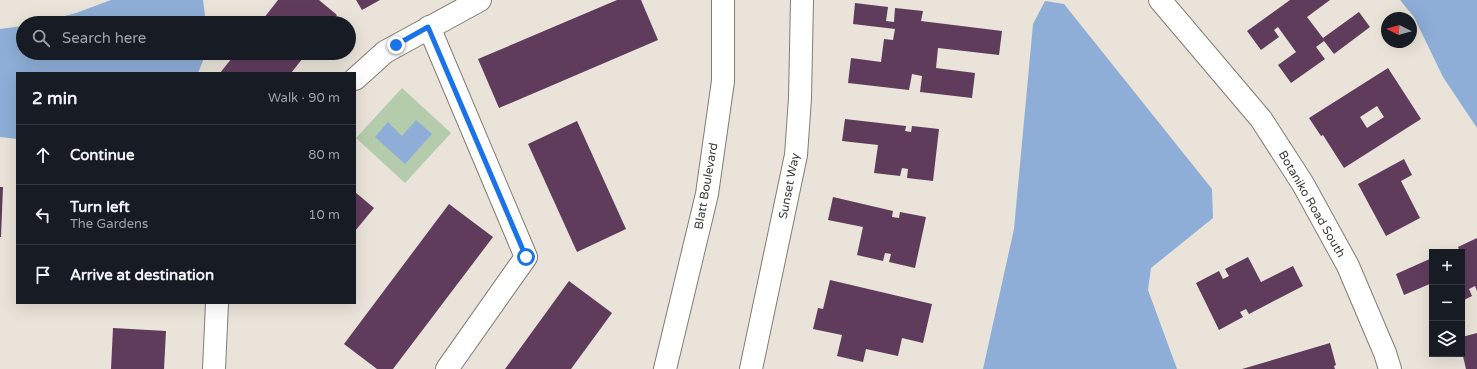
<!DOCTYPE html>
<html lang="en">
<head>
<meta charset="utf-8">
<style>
	body { margin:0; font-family:"Varela Round",sans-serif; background:#242831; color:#f1f3f6 }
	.controls { position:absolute; right:12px; bottom:12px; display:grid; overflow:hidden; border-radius:0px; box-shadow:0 4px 16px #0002 }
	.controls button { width:36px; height:36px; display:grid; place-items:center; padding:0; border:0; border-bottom:1px solid #363941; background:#171b24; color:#f1f3f6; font:20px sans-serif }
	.compass { position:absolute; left:1381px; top:12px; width:36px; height:36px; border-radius:50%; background:#171b24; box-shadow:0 4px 16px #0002; rotate:275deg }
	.stop { position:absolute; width:12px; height:12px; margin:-9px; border:3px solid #1a73e8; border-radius:50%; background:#fff }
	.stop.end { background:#1a73e8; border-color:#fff; box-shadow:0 1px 4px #0008 }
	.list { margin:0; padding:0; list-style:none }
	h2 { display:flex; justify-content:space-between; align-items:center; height:52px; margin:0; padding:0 16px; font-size:17px }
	h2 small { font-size:13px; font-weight:400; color:#9ea1a6 }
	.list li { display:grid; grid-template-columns:26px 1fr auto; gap:12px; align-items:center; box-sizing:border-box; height:60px; padding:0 16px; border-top:1px solid #363941 }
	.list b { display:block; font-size:15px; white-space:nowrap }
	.list p { margin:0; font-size:13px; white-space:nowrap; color:#9ea1a6 }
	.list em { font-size:13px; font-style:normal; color:#9ea1a6 }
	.icon { flex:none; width:22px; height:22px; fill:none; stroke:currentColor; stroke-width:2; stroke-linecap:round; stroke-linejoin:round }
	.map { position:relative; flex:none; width:1477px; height:369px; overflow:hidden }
	.search { position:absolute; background:#171b24; box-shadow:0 4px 16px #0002; left:16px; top:16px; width:340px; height:44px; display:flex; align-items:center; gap:10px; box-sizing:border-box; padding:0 14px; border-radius:22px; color:#9ea1a6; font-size:15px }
	.panel { position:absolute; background:#171b24; box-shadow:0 4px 16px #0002; left:16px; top:72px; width:340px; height:232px; border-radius:0px }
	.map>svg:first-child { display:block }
	.green { fill:#b4ccac }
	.water { fill:#8eaed7 }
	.building { fill:#603c5c; fill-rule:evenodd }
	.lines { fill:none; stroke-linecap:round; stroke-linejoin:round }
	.minor-casing { stroke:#827d74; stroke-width:24 }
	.minor { stroke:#fff; stroke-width:22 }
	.route { stroke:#1a73e8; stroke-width:5 }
	.labels { text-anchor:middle; stroke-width:4; stroke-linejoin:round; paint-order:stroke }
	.street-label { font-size:12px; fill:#3e3c38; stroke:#fff }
</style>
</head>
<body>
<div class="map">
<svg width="1477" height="369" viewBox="0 0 1477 369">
	<rect width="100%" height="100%" fill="#e9e3d9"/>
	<!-- green -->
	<polygon class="green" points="402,88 451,133 405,183 356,138"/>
	<!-- water -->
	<g class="water">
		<polygon points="111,0 203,0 206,23 39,23 76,13"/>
		<polygon points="1400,0 1477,0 1477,128 1443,77 1414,17"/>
		<polygon points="1045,1 1064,4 1212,189 1213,218 1151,268 1148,290 1177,369 983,369 1014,229 1033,24"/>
		<polygon points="23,26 23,53 206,53 198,73 17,73 17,139 0,137 0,29"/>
		<polygon points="416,120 432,134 405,164 375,137 388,122 402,136"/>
	</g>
	<!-- building -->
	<g class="building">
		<polygon points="278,0 319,0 337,15 331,23 260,23"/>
		<polygon points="356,0 380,0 362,10"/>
		<polygon points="617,0 641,0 658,40 499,108 478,59"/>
		<polygon points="1290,0 1330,0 1307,17 1323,38 1359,12 1370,27 1334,54 1324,41 1316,47 1325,59 1291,83 1278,65 1296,52 1278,27 1274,30 1279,37 1261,50 1247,31"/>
		<polygon points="855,3 888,7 886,21 894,22 895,8 923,11 921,21 1002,31 999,55 938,48 936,68 975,73 972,98 920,92 922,76 912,74 909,90 848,83 851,58 881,62 884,39 893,40 895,29 853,24"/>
		<polygon points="236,53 307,53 291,73 220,73"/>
		<path d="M1388 68 1421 119 1344 168 1323 135 1321 136 1309 118ZM1377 106 1384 117 1367 128 1360 117Z"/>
		<polygon points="845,119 906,126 905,131 911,132 912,126 939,129 933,181 907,178 908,169 902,168 900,176 874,173 878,145 842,141"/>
		<polygon points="577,121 626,229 577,252 528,144"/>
		<polygon points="1404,159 1412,175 1401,181 1420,218 1386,236 1358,184"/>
		<polygon points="0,187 3,187 1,237 0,237"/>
		<polygon points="355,192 374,208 355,231"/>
		<polygon points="833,197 893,211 892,217 899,218 900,212 926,217 915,268 889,262 891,254 885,253 883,261 857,255 863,227 828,220"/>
		<polygon points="449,204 493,237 393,369 377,369 344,344"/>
		<polygon points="1477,238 1477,291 1475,286 1469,289 1472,296 1462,301 1462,252 1460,252 1458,247"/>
		<polygon points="1248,257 1261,282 1293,266 1303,286 1249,314 1246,309 1240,312 1243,317 1219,330 1196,283 1219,271 1223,279 1229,276 1225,269"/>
		<polygon points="1432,258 1432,283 1404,295 1396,274"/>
		<polygon points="830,280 932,304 923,343 902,338 898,356 866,349 863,362 837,356 842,335 813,329 818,308 823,309"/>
		<polygon points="569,281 612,313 571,369 505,369"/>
		<polygon points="113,328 166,331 164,369 111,369"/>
		<polygon points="1477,333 1477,369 1466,369 1462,352 1462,337"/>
		<polygon points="1330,343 1336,365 1334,366 1335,369 1242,369"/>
	</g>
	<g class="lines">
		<!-- minor casing -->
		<g class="minor-casing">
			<g id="minor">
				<polyline points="1160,0 1261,119 1303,184 1348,266 1385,353 1390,369"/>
				<polyline points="429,27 526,257 447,369"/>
				<polyline points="355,79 385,52 480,0"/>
				<polyline points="214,369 217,303"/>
				<polyline points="665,369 707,194 723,81 723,0"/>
				<polyline points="751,369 796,155 800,98 802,0"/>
			</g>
		</g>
		<!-- minor -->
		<use href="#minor" class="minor"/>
	</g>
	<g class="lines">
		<!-- route -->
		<polyline class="route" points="396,45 428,27 526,257"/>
	</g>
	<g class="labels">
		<!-- street labels -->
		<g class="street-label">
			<text transform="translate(706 186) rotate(-80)" y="4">Blatt Boulevard</text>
			<text transform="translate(789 186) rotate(-79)" y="4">Sunset Way</text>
			<text transform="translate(1312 204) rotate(60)" y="4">Botaniko Road South</text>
		</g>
	</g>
</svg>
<div class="controls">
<button>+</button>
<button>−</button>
<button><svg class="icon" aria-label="layers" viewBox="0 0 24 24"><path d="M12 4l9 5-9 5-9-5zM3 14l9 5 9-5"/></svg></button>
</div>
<svg class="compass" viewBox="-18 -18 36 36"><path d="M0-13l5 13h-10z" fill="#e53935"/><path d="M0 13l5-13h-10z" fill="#9ea1a6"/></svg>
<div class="stop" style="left:526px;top:257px"></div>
<div class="stop end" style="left:396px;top:45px"></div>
<div class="search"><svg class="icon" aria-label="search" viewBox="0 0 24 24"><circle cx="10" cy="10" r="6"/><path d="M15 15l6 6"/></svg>Search here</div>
<section class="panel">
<h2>2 min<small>Walk · 90 m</small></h2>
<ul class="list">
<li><svg class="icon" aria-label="ahead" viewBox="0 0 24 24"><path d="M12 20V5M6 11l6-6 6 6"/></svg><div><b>Continue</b></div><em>80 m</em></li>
<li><svg class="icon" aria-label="left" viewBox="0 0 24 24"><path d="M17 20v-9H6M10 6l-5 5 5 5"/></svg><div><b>Turn left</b><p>The Gardens</p></div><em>10 m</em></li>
<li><svg class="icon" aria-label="arrive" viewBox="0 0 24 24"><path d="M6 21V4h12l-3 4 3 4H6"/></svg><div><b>Arrive at destination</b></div></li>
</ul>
</section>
</div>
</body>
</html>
